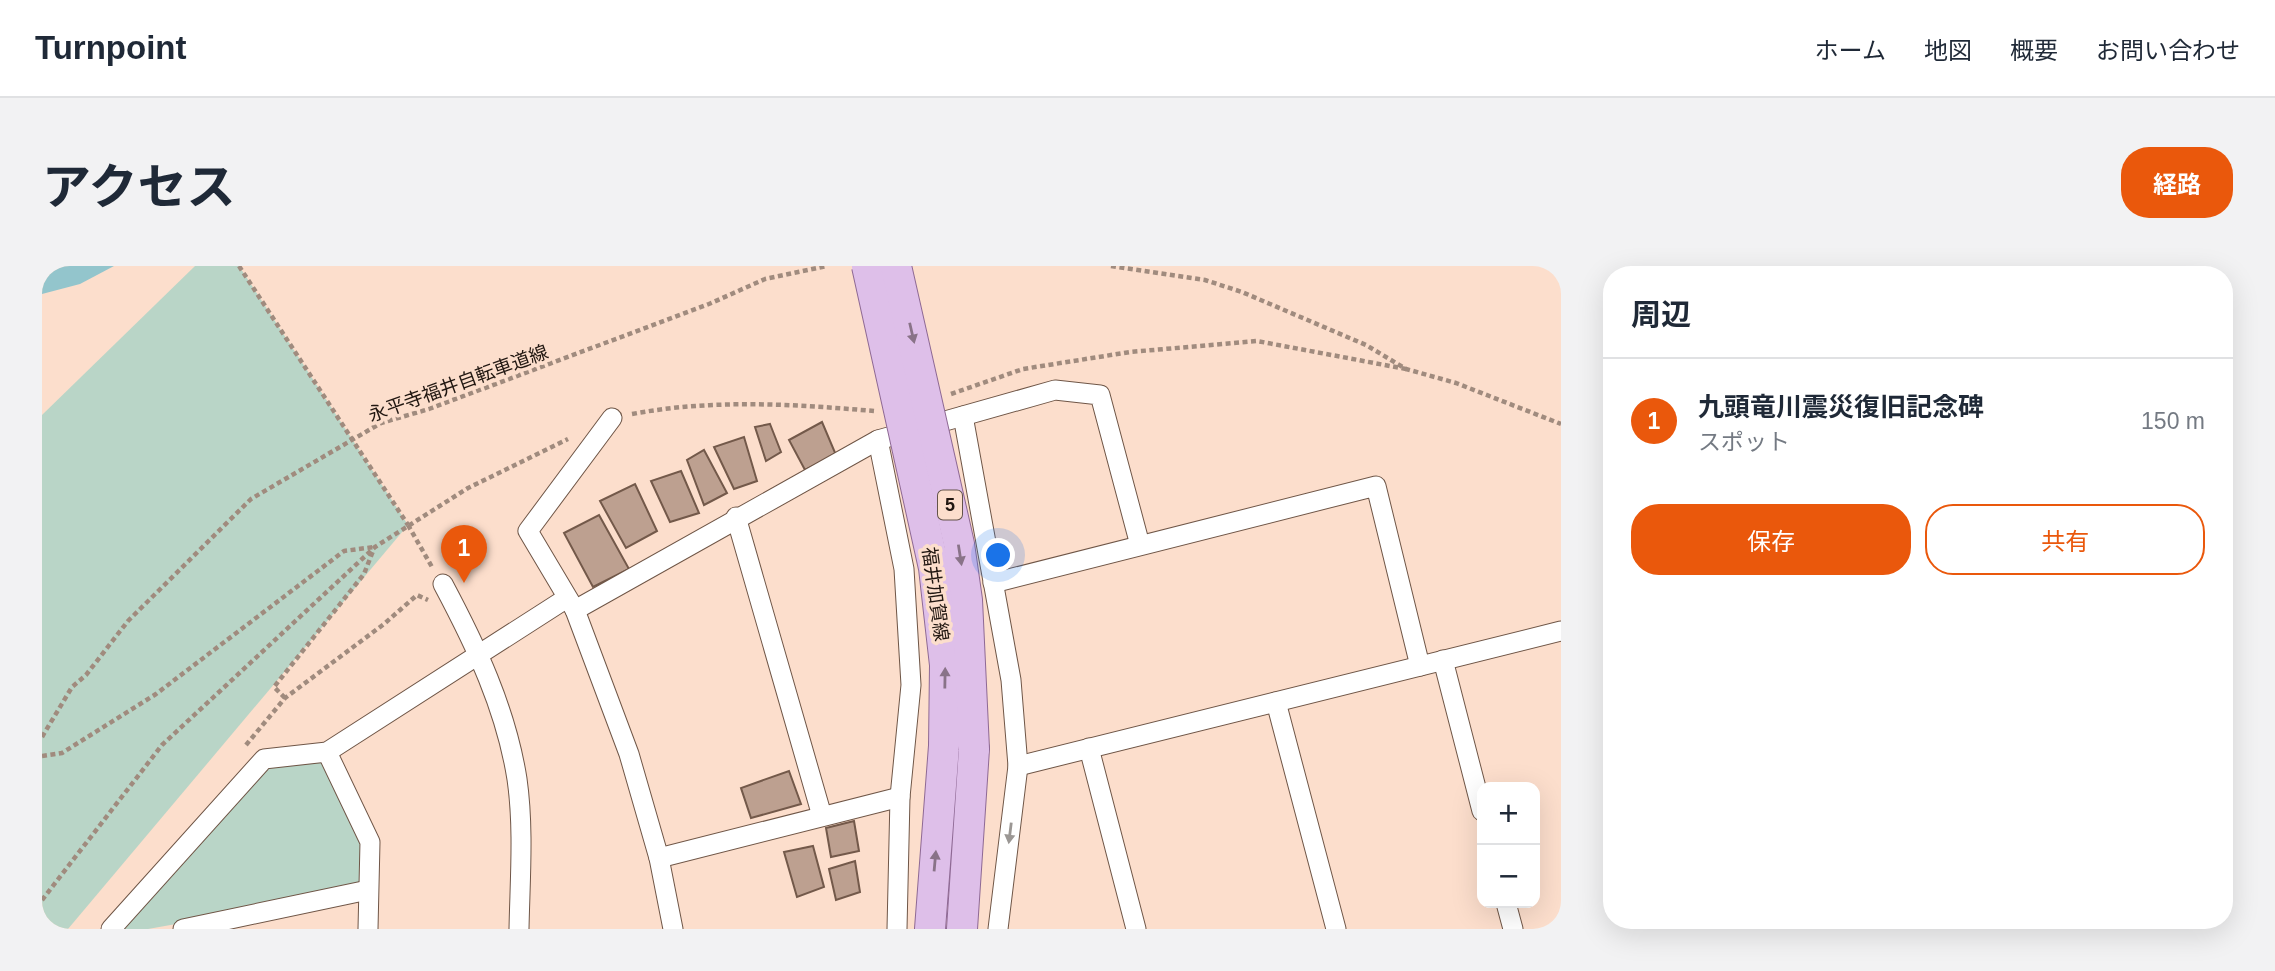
<!DOCTYPE html>
<html lang="ja">
<head>
<meta charset="utf-8">
<style>
	body { margin:0; font-family:Helvetica,"Noto Sans JP",sans-serif; background:#f2f2f3; color:#1f2937 }
	.controls { position:absolute; right:21px; bottom:21px; display:grid; overflow:hidden; border-radius:14px; box-shadow:0 7px 28px #0002 }
	.controls button { width:63px; height:63px; display:grid; place-items:center; padding:0; border:0; border-bottom:2px solid #e0e1e3; background:#fff; color:#1f2937; font:35px sans-serif }
	.you { position:absolute; left:957px; top:290px; width:24px; height:24px; margin:-18px; border:5px solid #fff; border-radius:50%; background:#1a73e8; box-shadow:0 0 0 10px #1a73e833 }
	.badge { display:grid; place-items:center; width:46px; height:46px; border-radius:50%; background:#ea580c; color:#fff; font-size:23px; font-weight:700 }
	.pin { position:absolute; translate:-50% -58px; filter:drop-shadow(0 2px 4px #0008) }
	.pin::after { content:''; position:absolute; top:37px; width:24px; height:21px; background:inherit; clip-path:polygon(0 0,100% 0,50% 100%) }
	.list { margin:0; padding:0; list-style:none }
	h2 { display:flex; justify-content:space-between; align-items:center; height:91px; margin:0; padding:0 28px; font-size:30px }
	h2 small { font-size:23px; font-weight:400; color:#747a83 }
	.list li { display:grid; grid-template-columns:46px 1fr auto; gap:21px; align-items:center; box-sizing:border-box; height:126px; padding:0 28px; border-top:2px solid #e0e1e3 }
	.list b { display:block; font-size:26px; white-space:nowrap }
	.list p { margin:0; font-size:23px; white-space:nowrap; color:#747a83 }
	.list em { font-size:23px; font-style:normal; color:#747a83 }
	.actions { display:flex; gap:14px; padding:21px 28px }
	.actions a { flex:1; padding:16px 0; border:2px solid #ea580c; border-radius:28px; text-align:center; font-size:24px; color:#ea580c }
	.actions .main { background:#ea580c; color:#fff }
	.map { position:relative; flex:none; width:1519px; height:663px; overflow:hidden; border-radius:28px }
	header { display:flex; align-items:center; gap:42px; box-sizing:border-box; height:98px; padding:0 35px; background:#fff; border-bottom:2px solid #e0e1e3 }
	header strong { font-size:33px }
	nav { display:flex; gap:38px; margin-inline-start:auto; font-size:24px }
	.intro { display:flex; align-items:center; justify-content:space-between; box-sizing:border-box; height:168px; padding:0 42px }
	h1 { margin:0; font-size:49px }
	.button { padding:18px 32px; border-radius:28px; background:#ea580c; color:#fff; font-size:24px; font-weight:700 }
	main { display:flex; gap:42px; padding:0 42px }
	aside { flex:1; background:#fff; border-radius:28px; box-shadow:0 7px 28px #0002 }
	.map>svg:first-child { display:block }
	.green { fill:#b9d5c7 }
	.water { fill:#93c5cc }
	.building { fill:#bda090; stroke:#73594a; stroke-width:2 }
	.lines { fill:none; stroke-linecap:round; stroke-linejoin:round }
	.minor-casing { stroke:#6f5647; stroke-width:21 }
	.primary-casing { stroke:#8e6994; stroke-width:32 }
	.path { stroke:#a08b7e; stroke-width:4.5; stroke-dasharray:5 3.5; stroke-linecap:butt }
	.minor { stroke:#fff; stroke-width:19 }
	.primary { stroke:#debfe9; stroke-width:30 }
	.primary-bridge-casing { stroke:#8e6994; stroke-width:32; stroke-linecap:butt }
	.path-bridge { stroke:#a08b7e; stroke-width:4.5; stroke-dasharray:5 3.5; stroke-linecap:butt }
	.primary-bridge { stroke:#debfe9; stroke-width:30 }
	.oneway { fill:#897388 }
	.oneway2 { fill:#9b9794 }
	.labels { text-anchor:middle; stroke-width:7; stroke-linejoin:round; paint-order:stroke }
	.shield { fill:#fcdecc; stroke:#635349; stroke-width:2 }
	.shield-label { font-size:18px; font-weight:bold; fill:#211711 }
	.street-label { font-size:19px; fill:#211711; stroke:#fcdecc }
</style>
</head>
<body>
<header>
<strong>Turnpoint</strong>
<nav><a>ホーム</a><a>地図</a><a>概要</a><a>お問い合わせ</a></nav>
</header>
<div class="intro"><h1>アクセス</h1><a class="button">経路</a></div>
<main>
<div class="map">
<svg width="1519" height="663" viewBox="0 0 1519 663">
	<rect width="100%" height="100%" fill="#fcdecc"/>
	<!-- green -->
	<g class="green">
		<polygon points="153,0 197,0 366,259 26,663 0,663 0,149"/>
		<polygon points="285,486 328,576 326,624 106,663 70,663 225,498"/>
	</g>
	<!-- water -->
	<polygon class="water" points="0,0 72,0 38,18 0,28"/>
	<!-- building -->
	<g class="building">
		<polygon points="780,156 794,189 763,204 747,174"/>
		<polygon points="728,158 739,186 724,195 713,161"/>
		<polygon points="702,171 715,215 692,223 672,181"/>
		<polygon points="662,184 685,227 662,239 645,194"/>
		<polygon points="639,205 657,247 628,256 609,215"/>
		<polygon points="593,218 615,265 584,282 558,235"/>
		<polygon points="557,249 587,303 551,321 522,267"/>
		<polygon points="747,505 759,538 709,552 699,522"/>
		<polygon points="812,555 817,585 789,591 784,562"/>
		<polygon points="771,580 782,621 755,631 742,586"/>
		<polygon points="813,595 818,626 794,634 787,603"/>
	</g>
	<g class="lines">
		<!-- minor casing -->
		<g class="minor-casing">
			<g id="minor">
				<polyline points="921,150 969,414 976,500 956,663"/>
				<polyline points="570,152 486,265 533,344 587,488 617,592 631,663"/>
				<polyline points="836,174 862,303 869,419 858,531 855,663"/>
				<polyline points="694,251 780,550"/>
				<polyline points="951,317 1334,220 1378,400"/>
				<path d="M401 318C434 380 464 443 475 513 482 562 478 613 477 663"/>
				<polyline points="533,344 836,174 1013,124 1058,129 1098,279"/>
				<polyline points="1401,394 1440,545"/>
				<polyline points="1234,436 1294,663"/>
				<polyline points="1047,482 1094,663"/>
				<polyline points="285,486 328,576 326,663"/>
				<polyline points="976,500 1519,365"/>
				<polyline points="617,592 858,531"/>
				<polyline points="1464,637 1471,663"/>
				<polyline points="69,663 222,493 285,486 525,332"/>
				<polyline points="141,663 326,624"/>
			</g>
		</g>
		<!-- primary casing -->
		<g class="primary-casing">
			<g id="primary">
				<polyline points="888,663 902,480"/>
				<polyline points="920,663 932,483"/>
			</g>
		</g>
		<!-- path -->
		<g class="path">
			<polyline points="1069,0 1163,14 1200,26 1324,79 1364,103 1414,117 1519,158"/>
			<polyline points="909,128 981,103 1088,86 1215,75 1364,103"/>
			<path d="M590 148C670 133 750 138 832 145"/>
			<polyline points="366,259 390,301"/>
			<polyline points="243,432 232,421 322,308 331,285"/>
			<polyline points="0,471 30,421 44,409 86,355 209,233 339,157 387,143 667,38 723,13 785,0"/>
			<polyline points="204,479 243,432 342,358 375,329 386,334"/>
			<polyline points="0,490 20,487 114,428 302,285 332,281"/>
			<polyline points="0,634 120,479 333,281 426,222 526,173"/>
		</g>
		<!-- minor -->
		<use href="#minor" class="minor"/>
		<!-- primary -->
		<use href="#primary" class="primary"/>
		<!-- primary-bridge casing -->
		<g class="primary-bridge-casing">
			<g id="primary-bridge">
				<polyline points="825,0 892,302 903,399 902,480"/>
				<polyline points="854,0 917,278 925,334 932,483"/>
			</g>
		</g>
		<!-- path-bridge -->
		<polyline class="path-bridge" points="197,0 366,259"/>
		<!-- primary-bridge -->
		<use href="#primary-bridge" class="primary-bridge"/>
	</g>
	<!-- one-way arrows -->
	<defs><path id="oneway-solid" d="M-6-.8H1V-3.2L6.5 0L1 3.2V.8H-6Z" transform="scale(1.75)"/></defs>
	<g class="oneway">
		<use href="#oneway-solid" transform="translate(870 67) rotate(77)"/>
		<use href="#oneway-solid" transform="translate(918 289) rotate(81)"/>
		<use href="#oneway-solid" transform="translate(903 412) rotate(-89)"/>
		<use href="#oneway-solid" transform="translate(893 595) rotate(-85)"/>
	</g>
	<use class="oneway2" href="#oneway-solid" transform="translate(968 567) rotate(97)"/>
	<g class="labels">
		<!-- shield labels -->
		<rect class="shield" x="896" y="224.5" width="24" height="29" rx="5"/>
		<g class="shield-label">
			<text x="908" y="245">5</text>
		</g>
		<!-- street labels -->
		<g class="street-label">
			<text transform="translate(416 117) rotate(-20)" y="7">永平寺福井自転車道線</text>
			<text transform="translate(894 328) rotate(82)" y="7">福井加賀線</text>
		</g>
	</g>
</svg>
<div class="controls">
<button>+</button>
<button>−</button>
</div>
<div class="you"></div>
<div class="pin badge" style="left:422px;top:317px">1</div>
</div>
<aside>
<h2>周辺<small></small></h2>
<ul class="list">
<li><span class="badge">1</span><div><b>九頭竜川震災復旧記念碑</b><p>スポット</p></div><em>150 m</em></li>
</ul>
<div class="actions"><a class="main">保存</a><a>共有</a></div>
</aside>
</main>
</body>
</html>
